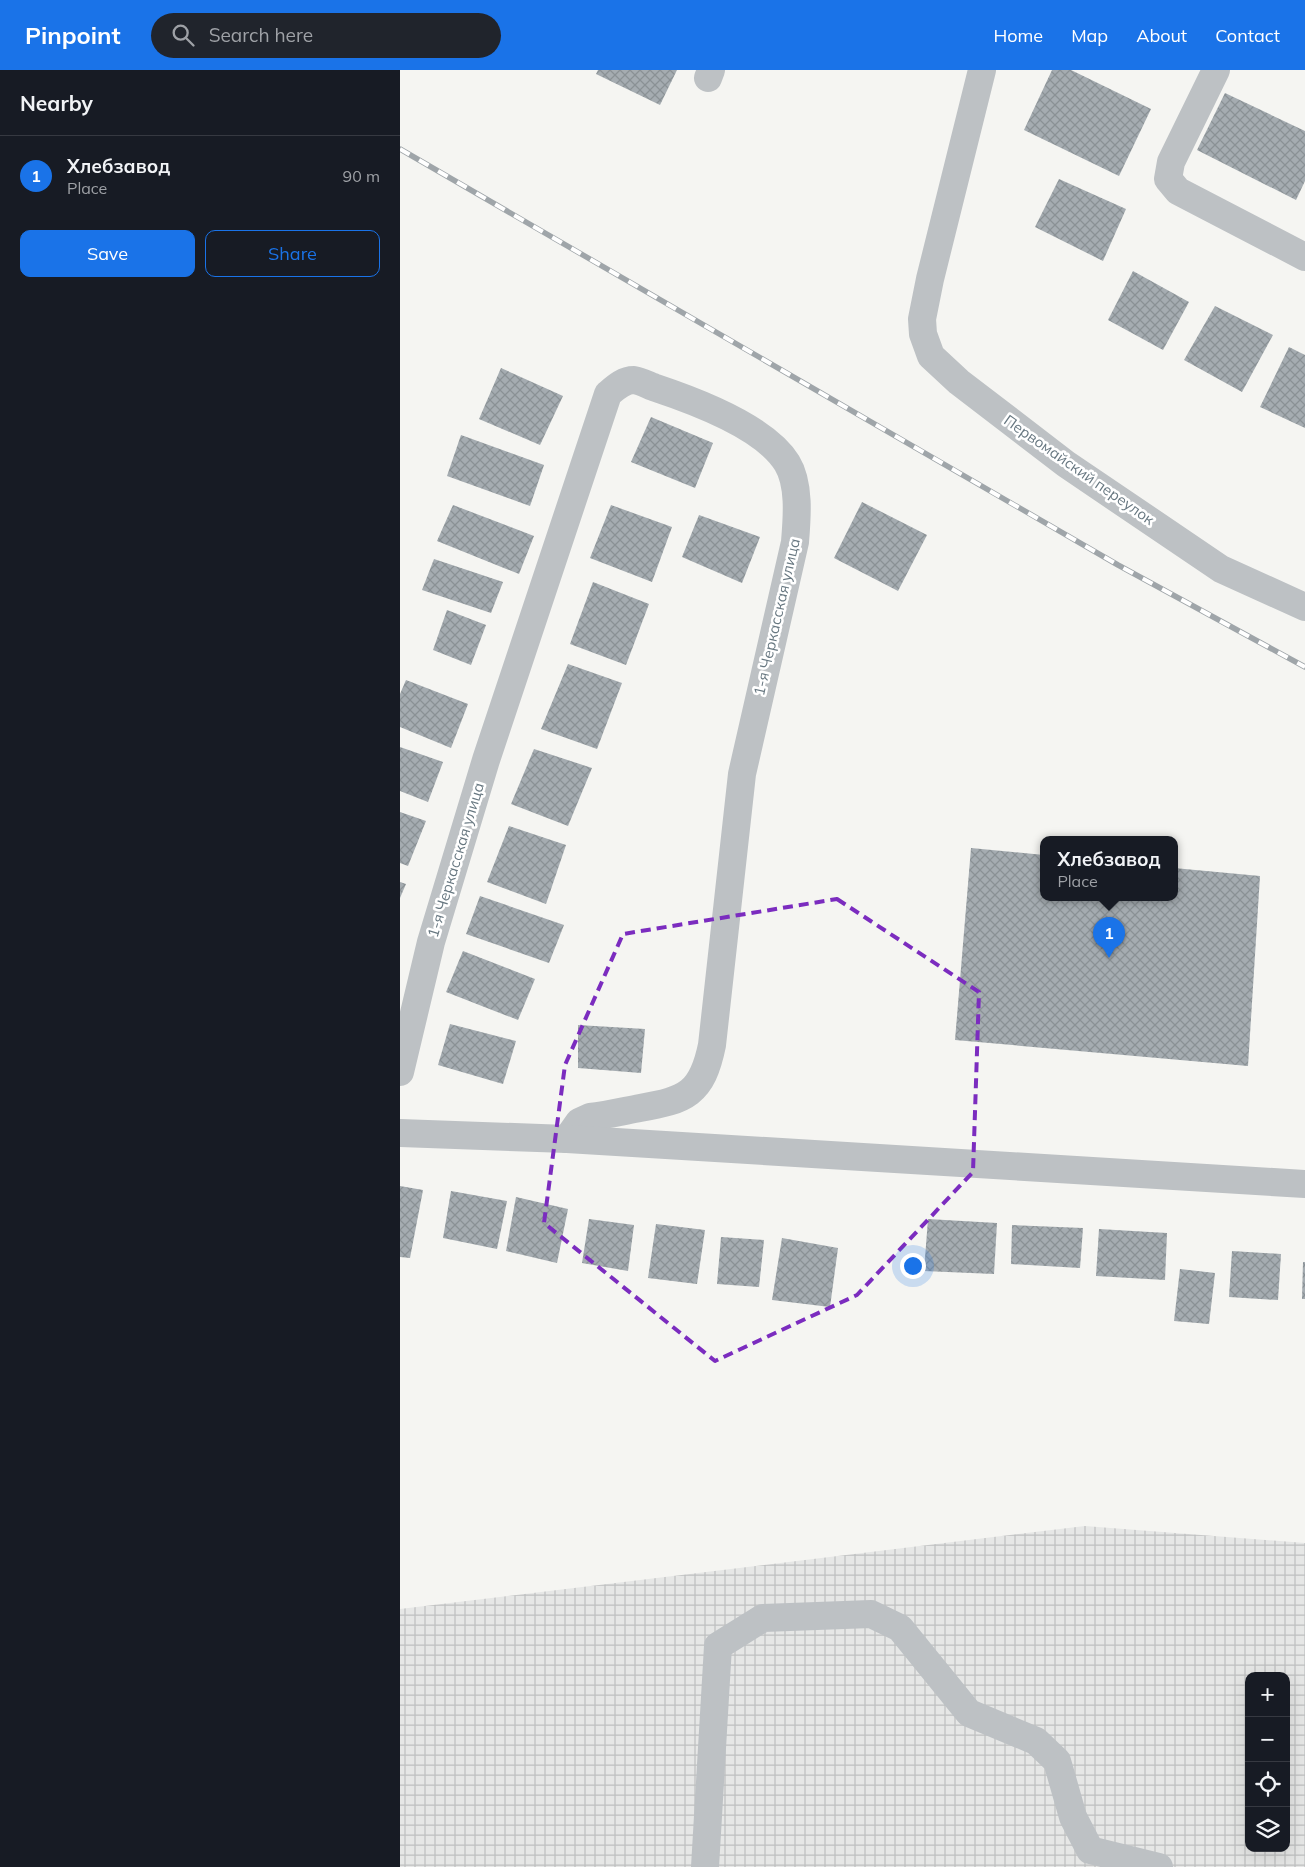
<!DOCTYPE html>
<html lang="en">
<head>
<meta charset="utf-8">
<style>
	body { margin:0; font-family:Mulish,sans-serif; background:#20242c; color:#f1f3f6 }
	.controls { position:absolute; right:15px; bottom:15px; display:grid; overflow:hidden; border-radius:10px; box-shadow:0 5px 20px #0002 }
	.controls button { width:45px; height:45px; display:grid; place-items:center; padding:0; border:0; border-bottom:1px solid #363941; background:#171b24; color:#f1f3f6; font:25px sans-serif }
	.you { position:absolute; left:512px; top:1195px; width:18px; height:18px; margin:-12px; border:4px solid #fff; border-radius:50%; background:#1a73e8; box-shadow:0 0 0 8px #1a73e833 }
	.badge { display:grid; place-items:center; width:32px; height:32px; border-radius:50%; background:#1a73e8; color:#fff; font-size:16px; font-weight:700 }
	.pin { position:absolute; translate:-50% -41px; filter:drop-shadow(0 1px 2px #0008) }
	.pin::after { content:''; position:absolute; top:26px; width:18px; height:15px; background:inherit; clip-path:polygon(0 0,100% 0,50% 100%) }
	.popup { position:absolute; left:640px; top:766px; width:138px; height:65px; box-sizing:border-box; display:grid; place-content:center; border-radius:10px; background:#171b24; filter:drop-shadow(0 1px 4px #0005); font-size:16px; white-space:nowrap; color:#9ea1a6 }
	.popup b { font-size:19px; color:#f1f3f6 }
	.popup::after { content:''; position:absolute; left:50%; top:100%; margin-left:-10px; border:10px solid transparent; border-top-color:#171b24 }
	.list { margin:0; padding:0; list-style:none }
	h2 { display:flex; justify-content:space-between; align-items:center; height:65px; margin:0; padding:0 20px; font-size:21px }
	h2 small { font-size:16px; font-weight:400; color:#9ea1a6 }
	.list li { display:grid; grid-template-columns:32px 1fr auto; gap:15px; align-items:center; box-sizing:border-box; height:80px; padding:0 20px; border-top:1px solid #363941 }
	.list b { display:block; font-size:19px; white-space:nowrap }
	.list p { margin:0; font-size:16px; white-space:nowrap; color:#9ea1a6 }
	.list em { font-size:16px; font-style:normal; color:#9ea1a6 }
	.actions { display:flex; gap:10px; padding:15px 20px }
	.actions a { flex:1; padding:11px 0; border:1px solid #1a73e8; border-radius:10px; text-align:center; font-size:18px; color:#1a73e8 }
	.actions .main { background:#1a73e8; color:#fff }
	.icon { flex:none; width:28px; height:28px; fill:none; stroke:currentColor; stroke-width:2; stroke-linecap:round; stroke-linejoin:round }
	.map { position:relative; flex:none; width:905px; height:1797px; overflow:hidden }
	header { display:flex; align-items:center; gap:30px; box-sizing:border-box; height:70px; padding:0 25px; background:#1a73e8; color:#fff }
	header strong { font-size:24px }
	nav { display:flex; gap:28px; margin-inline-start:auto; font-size:18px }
	.search { width:350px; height:45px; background:#20242c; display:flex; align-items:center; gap:12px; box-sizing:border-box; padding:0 18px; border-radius:28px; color:#9ea1a6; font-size:19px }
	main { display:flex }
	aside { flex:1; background:#171b24 }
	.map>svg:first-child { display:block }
	.industrial { fill:url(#industrial-grid); fill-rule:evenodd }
	.building { fill:url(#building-cross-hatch) }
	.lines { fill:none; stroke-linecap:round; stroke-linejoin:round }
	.minor { stroke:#bdc1c4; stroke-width:28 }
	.rail-casing { stroke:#9fa5a9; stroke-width:5.5 }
	.rail { stroke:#fff; stroke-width:4; stroke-dasharray:11; stroke-linecap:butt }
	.marked { fill:none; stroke:#7b2cbf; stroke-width:4; stroke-dasharray:10 6; stroke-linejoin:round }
	.labels { text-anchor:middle; stroke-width:5; stroke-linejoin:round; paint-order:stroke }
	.street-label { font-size:15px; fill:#677780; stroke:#fff }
</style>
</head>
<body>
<header>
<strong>Pinpoint</strong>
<div class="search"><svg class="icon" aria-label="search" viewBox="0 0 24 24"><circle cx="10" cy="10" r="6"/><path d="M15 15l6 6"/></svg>Search here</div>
<nav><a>Home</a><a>Map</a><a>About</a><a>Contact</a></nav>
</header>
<main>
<aside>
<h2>Nearby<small></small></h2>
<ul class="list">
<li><span class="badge">1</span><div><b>Хлебзавод</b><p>Place</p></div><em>90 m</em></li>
</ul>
<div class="actions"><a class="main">Save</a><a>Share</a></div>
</aside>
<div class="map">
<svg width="905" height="1797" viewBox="0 0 905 1797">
	<defs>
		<pattern id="industrial-grid" width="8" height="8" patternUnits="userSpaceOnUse" patternTransform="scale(1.25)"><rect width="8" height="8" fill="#e6e7e6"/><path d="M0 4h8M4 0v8" fill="none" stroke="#bec0c0"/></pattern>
		<pattern id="building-cross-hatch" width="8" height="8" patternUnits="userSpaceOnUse" patternTransform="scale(1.25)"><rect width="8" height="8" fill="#a5acb1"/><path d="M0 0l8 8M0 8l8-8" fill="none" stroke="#8a9195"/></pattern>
	</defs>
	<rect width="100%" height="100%" fill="#f5f5f2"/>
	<!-- industrial -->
	<path class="industrial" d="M685 1456 905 1473V1797H0V1539ZM849 1606H886V1778H849Z"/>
	<!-- building -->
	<g class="building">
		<polygon points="198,0 277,0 260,35 196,4"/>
		<polygon points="652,0 671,0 751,39 719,106 624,60"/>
		<polygon points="825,23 905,61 905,111 896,130 797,80"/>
		<polygon points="659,109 726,139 703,191 635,157"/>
		<polygon points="733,201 789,232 763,280 708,250"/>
		<polygon points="815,236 873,265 842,322 784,290"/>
		<polygon points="889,277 905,285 905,358 860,337"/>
		<polygon points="101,298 163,326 140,375 79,349"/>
		<polygon points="251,347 313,373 295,418 231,392"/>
		<polygon points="61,365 144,395 130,436 47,406"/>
		<polygon points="462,432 527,465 498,521 434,488"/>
		<polygon points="53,435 134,466 119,504 37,471"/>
		<polygon points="211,435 272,457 252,512 190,488"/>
		<polygon points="299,445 360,467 342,513 282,487"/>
		<polygon points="34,489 103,512 91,543 22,520"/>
		<polygon points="193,512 249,534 226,595 170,574"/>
		<polygon points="47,540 86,555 71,595 33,580"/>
		<polygon points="168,594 222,613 197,679 141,659"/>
		<polygon points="6,610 68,634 51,678 0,657 0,624"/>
		<polygon points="0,677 43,692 28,732 0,721"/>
		<polygon points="134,679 192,698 168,756 111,734"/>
		<polygon points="0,742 26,751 8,796 0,793"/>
		<polygon points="109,756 166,775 146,834 87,812"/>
		<polygon points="571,778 644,785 644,827 774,827 774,798 860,806 848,996 555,970"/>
		<polygon points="0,812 6,814 0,828"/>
		<polygon points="80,826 164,855 149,893 66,864"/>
		<polygon points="63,881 135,909 118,950 46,922"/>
		<polygon points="50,954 116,971 103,1014 38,995"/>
		<polygon points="178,955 245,959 241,1003 178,998"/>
		<polygon points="0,1116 23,1120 10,1188 0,1187"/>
		<polygon points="51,1121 107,1131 97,1179 43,1168"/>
		<polygon points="116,1127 168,1139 157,1193 106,1181"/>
		<polygon points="189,1149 234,1155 228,1201 182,1193"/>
		<polygon points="528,1149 597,1153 594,1204 524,1201"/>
		<polygon points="256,1154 305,1160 297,1214 248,1208"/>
		<polygon points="612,1155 683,1158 680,1198 611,1194"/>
		<polygon points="699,1159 767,1163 765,1210 696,1206"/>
		<polygon points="321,1167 364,1170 359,1217 317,1214"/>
		<polygon points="382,1168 438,1178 430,1237 372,1230"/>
		<polygon points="832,1181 881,1184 878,1230 829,1227"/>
		<polygon points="903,1192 905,1192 905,1229 902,1229"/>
		<polygon points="780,1199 815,1203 809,1254 774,1251"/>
	</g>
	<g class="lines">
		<!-- minor -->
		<g class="minor">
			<polyline points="582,0 530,209 522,249 523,264 531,286 559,312 666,394 821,499 905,537"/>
			<polyline points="816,0 771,92 768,109 778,121 905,187"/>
			<polyline points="308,8 311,0"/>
			<path d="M0 1002 31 872 86 690 208 324C215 318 223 310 234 310 241 311 250 316 256 318 295 331 365 357 387 393 400 414 397 448 395 472L342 704 312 975C302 1024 286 1030 240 1038 224 1041 207 1045 190 1047L179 1052 167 1069"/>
			<polyline points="0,1063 167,1069 905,1114"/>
			<polyline points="305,1797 318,1576 363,1548 471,1544 500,1558 569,1643 636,1671 657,1691 673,1747 690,1780 759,1797"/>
		</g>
		<!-- rail casing -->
		<g class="rail-casing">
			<polyline id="rail" points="0,79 718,495 905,597"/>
		</g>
		<!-- rail -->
		<use href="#rail" class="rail"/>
	</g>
	<!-- marked area -->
	<path class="marked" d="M437 829 579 922 573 1102 457 1225 315 1291 144 1153 165 995 223 864Z"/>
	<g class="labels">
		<!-- street labels -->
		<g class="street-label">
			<text transform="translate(679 400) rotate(35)" y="5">Первомайский переулок</text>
			<text transform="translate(377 547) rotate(-77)" y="5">1-я Черкасская улица</text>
			<text transform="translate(56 790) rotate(-73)" y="5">1-я Черкасская улица</text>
		</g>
	</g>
</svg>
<div class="controls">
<button>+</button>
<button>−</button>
<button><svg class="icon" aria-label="locate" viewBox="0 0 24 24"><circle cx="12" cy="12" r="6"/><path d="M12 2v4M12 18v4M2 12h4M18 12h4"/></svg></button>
<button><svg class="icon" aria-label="layers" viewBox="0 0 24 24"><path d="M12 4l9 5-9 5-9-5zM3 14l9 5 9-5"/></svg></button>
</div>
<div class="you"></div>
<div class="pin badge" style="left:709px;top:888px">1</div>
<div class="popup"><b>Хлебзавод</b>Place</div>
</div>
</main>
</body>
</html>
